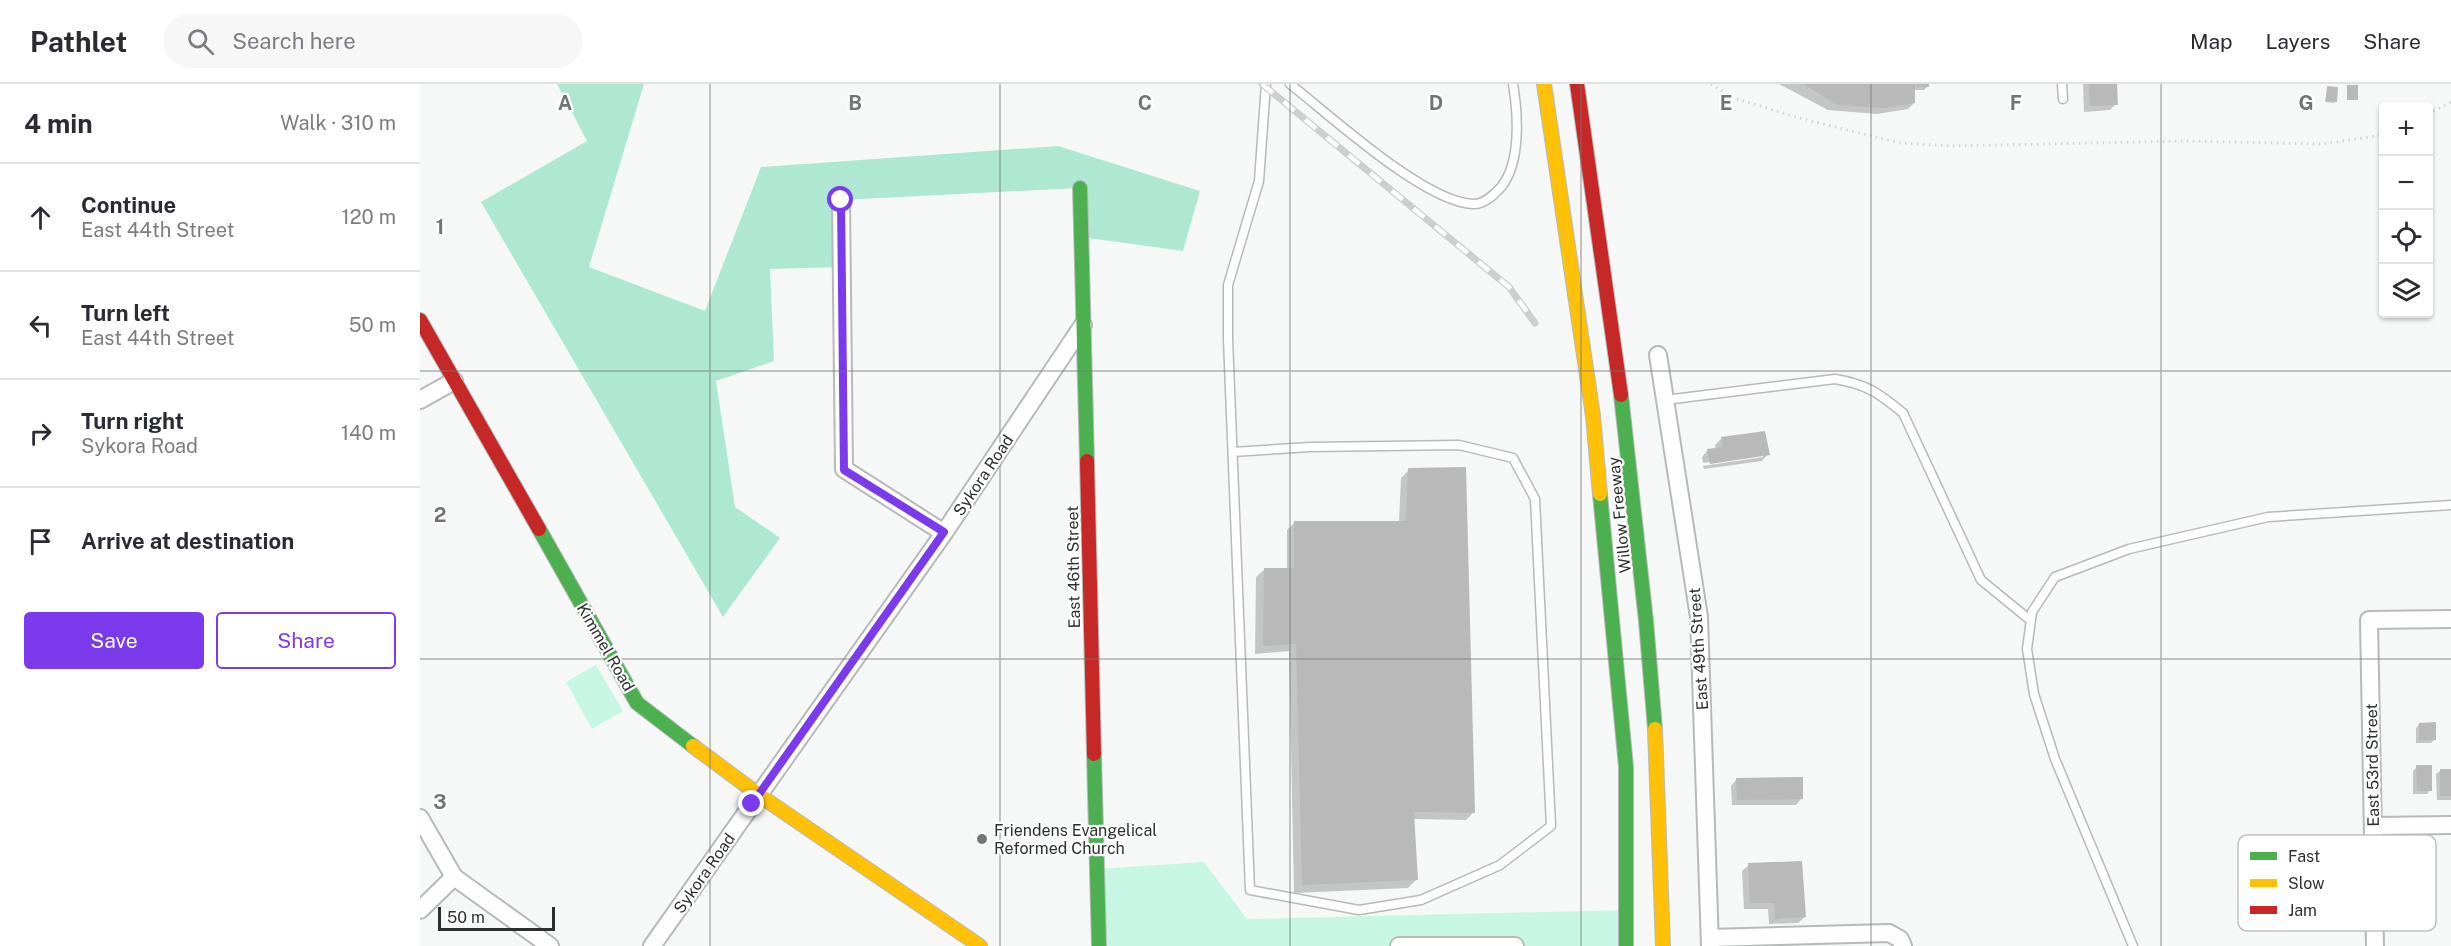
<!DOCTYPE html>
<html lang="en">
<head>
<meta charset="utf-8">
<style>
	body { margin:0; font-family:"Public Sans",sans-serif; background:#f7f7f7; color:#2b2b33 }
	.controls { position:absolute; right:18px; top:18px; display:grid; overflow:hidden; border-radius:6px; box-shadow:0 2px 4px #0004 }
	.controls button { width:54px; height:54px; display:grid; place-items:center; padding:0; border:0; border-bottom:2px solid #e1e1e2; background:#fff; color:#2b2b33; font:30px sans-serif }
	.scale { position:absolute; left:18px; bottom:15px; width:117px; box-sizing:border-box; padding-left:6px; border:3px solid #2d2f2e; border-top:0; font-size:16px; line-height:21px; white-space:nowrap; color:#2d2f2e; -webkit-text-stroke:4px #fff; paint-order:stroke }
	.stop { position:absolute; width:18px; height:18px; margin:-14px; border:4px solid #7c3aed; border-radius:50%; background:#fff }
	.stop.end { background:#7c3aed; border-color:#fff; box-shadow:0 2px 6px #0008 }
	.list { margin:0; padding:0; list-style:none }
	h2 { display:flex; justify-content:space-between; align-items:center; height:78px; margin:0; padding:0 24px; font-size:26px }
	h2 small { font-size:20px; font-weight:400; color:#7c7c81 }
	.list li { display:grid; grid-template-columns:39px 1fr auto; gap:18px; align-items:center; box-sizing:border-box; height:108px; padding:0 24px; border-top:2px solid #e1e1e2 }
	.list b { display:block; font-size:22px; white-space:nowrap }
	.list p { margin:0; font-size:20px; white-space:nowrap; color:#7c7c81 }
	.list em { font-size:20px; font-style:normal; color:#7c7c81 }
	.actions { display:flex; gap:12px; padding:18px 24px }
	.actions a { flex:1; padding:14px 0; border:2px solid #7c3aed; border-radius:6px; text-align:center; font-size:21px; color:#7c3aed }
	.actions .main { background:#7c3aed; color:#fff }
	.icon { flex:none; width:33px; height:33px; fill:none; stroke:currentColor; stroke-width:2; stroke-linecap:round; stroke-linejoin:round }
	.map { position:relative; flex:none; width:2031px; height:862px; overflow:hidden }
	header { display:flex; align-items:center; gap:36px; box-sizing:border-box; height:84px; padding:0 30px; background:#fff; border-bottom:2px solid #e1e1e2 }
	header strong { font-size:28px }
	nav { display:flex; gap:33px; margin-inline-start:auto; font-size:21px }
	.search { width:420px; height:54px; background:#f7f7f7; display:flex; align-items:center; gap:15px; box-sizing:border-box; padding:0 21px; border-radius:33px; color:#7c7c81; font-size:22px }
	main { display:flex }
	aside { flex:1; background:#fff }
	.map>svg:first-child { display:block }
	.green { fill:#c7f7e4 }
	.forest { fill:#aee8d2 }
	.shadow { fill:#0003 }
	.building { fill:#b9b9b9 }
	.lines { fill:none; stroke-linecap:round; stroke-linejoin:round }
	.lane-casing { stroke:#b8b9b9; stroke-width:11 }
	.street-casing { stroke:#b8b9b9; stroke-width:20 }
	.fast-casing { stroke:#b8b9b9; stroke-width:16 }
	.slow-casing { stroke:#b8b9b9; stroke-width:16 }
	.jam-casing { stroke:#b8b9b9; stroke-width:16 }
	.path { stroke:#d4d5d5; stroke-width:3; stroke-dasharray:1.5 4.5; stroke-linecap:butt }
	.lane { stroke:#fefefe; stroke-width:8 }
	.street { stroke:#fefefe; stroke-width:16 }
	.fast { stroke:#4caf50; stroke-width:14 }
	.slow { stroke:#ffc107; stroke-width:14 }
	.jam { stroke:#c62828; stroke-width:14 }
	.rail-casing { stroke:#cdcece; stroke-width:7 }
	.rail { stroke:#fff; stroke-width:4.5; stroke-dasharray:14; stroke-linecap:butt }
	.route { stroke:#7c3aed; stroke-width:8 }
	.grid { fill:none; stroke:#737574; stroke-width:1.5; stroke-opacity:0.55 }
	.poi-dot { fill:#737574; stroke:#fff; stroke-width:2 }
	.labels { text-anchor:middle; stroke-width:4.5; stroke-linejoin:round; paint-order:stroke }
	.street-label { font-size:16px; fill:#2d2f2e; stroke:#fff }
	.poi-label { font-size:16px; fill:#2d2f2e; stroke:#fff; text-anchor:start }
	.key { fill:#fff; stroke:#c0c1c0; stroke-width:1.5 }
	.key-label { font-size:16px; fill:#2d2f2e }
	.grid-label { font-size:20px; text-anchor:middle; font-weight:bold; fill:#737574; stroke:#fff; stroke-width:4.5; stroke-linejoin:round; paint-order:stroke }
</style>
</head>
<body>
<header>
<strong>Pathlet</strong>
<div class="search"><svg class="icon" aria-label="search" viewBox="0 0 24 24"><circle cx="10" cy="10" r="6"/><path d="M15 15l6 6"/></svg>Search here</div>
<nav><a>Map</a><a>Layers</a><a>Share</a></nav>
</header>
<main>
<aside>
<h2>4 min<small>Walk · 310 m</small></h2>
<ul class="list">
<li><svg class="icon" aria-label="ahead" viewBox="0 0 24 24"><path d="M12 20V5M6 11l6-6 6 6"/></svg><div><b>Continue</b><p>East 44th Street</p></div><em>120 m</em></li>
<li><svg class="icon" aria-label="left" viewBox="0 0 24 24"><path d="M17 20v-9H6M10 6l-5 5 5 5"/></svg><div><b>Turn left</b><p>East 44th Street</p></div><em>50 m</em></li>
<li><svg class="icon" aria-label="right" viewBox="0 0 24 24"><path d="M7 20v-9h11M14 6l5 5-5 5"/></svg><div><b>Turn right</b><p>Sykora Road</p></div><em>140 m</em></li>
<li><svg class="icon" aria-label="arrive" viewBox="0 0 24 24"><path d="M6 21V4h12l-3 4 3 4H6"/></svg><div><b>Arrive at destination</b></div></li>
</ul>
<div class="actions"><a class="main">Save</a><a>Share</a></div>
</aside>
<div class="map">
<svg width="2031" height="862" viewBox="0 0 2031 862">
	<rect width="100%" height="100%" fill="#f6f8f7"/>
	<!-- green -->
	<g class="green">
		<polygon points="176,581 203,627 172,645 146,598"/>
		<polygon points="784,778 827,835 1206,826 1206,862 679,862 677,785"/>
	</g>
	<!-- forest -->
	<polygon class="forest" points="137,0 224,0 169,183 285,227 341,83 638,62 780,107 763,167 661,153 660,104 421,116 422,183 350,185 354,277 296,297 315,423 360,454 303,533 61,118 167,57"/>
	<!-- shadow -->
	<g class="shadow">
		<polygon points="1359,0 1507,0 1508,2 1504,6 1494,6 1494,19 1488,25 1457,30 1408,26"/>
		<polygon points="1663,0 1695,0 1696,20 1690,26 1664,28"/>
		<polygon points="1907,4 1916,17 1914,19 1905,18"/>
		<polygon points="1301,355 1348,370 1342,377 1284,385 1283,382 1343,373 1343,370 1283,379 1282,373 1288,366 1296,365 1295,361"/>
		<polygon points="989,386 1054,728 1046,736 993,735 996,796 988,804 874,809 869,567 835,570 836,493 845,485 867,485 867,446 875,438 979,438 981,394"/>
		<polygon points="1999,640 2015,655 2011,659 1996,659 1996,644"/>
		<polygon points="1997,683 2010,706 2007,710 1993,710 1993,687"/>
		<polygon points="2020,687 2031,687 2031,716 2017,716 2016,690"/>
		<polygon points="1317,695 1382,714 1376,721 1312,721 1311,702"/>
		<polygon points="1329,781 1385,833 1378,839 1349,840 1348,825 1324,825 1322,787"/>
	</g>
	<!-- building -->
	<g class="building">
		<polygon points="1383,0 1495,0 1495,19 1464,24 1418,21"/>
		<polygon points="1496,0 1509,0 1509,3 1497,3"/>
		<polygon points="1669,0 1697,0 1698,21 1670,22"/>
		<rect x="1927" y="1" width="11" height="15"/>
		<polygon points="1907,2 1918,3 1917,18 1906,17"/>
		<polygon points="1345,347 1350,371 1290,380 1287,365 1302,363 1301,353"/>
		<polygon points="1046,383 1055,729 994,728 998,796 882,801 876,560 843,562 844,484 874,484 874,437 986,437 988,384"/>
		<polygon points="2016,638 2016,656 1999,656 1999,639"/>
		<polygon points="1996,681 2012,681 2012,707 1997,707"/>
		<rect x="2020" y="685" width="11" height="27"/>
		<polygon points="1383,693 1383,715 1317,716 1316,694"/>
		<polygon points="1382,777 1386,833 1355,835 1354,819 1330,819 1328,779"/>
	</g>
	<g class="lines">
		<!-- lane casing -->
		<g class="lane-casing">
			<g id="lane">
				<path d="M870 0C911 32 1003 117 1052 120 1064 121 1074 111 1082 102 1101 77 1098 30 1093 0"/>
				<polyline points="1642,0 1643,15"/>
				<path d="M1245 316 1415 295C1446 300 1459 309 1483 329L1561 496 1610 536"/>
				<polyline points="813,368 890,363 1039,361 1093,374 1115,415 1131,742 1080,781 1001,816 939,826 830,806 808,255 808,201 839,97 846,0"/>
				<polyline points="1713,862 1635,675 1614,610 1607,565 1612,528 1635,493 1709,465 1848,433 2031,421"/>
			</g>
		</g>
		<!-- street casing -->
		<g class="street-casing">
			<g id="street">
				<polyline points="421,116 424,385 524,449"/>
				<polyline points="1238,271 1279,533 1290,862"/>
				<polyline points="0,316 34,297"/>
				<polyline points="0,734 34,793 130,862"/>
				<polyline points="1953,742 2031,741"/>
				<polyline points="0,826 34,793"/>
				<polyline points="1290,854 1469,849 1480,855 1483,862"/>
				<polyline points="232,862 524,449 663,241"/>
				<polyline points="979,862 1095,862"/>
				<polyline points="1955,862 1949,536 2031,535"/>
			</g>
		</g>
		<!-- fast casing -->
		<g class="fast-casing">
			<g id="fast">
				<polyline points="660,104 667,377"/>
				<polyline points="1201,311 1226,537 1235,645"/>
				<polyline points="1180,410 1206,683 1206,862"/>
				<polyline points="119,445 217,619 273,662"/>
				<polyline points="674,670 679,862"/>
			</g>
		</g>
		<!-- slow casing -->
		<g class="slow-casing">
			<g id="slow">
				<polyline points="1124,0 1173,332 1180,410"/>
				<polyline points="1235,645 1243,862"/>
				<polyline points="273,662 339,711 560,862"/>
			</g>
		</g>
		<!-- jam casing -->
		<g class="jam-casing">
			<g id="jam">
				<polyline points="1157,0 1201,311"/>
				<polyline points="0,236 119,445"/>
				<polyline points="667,377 674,670"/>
			</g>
		</g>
		<!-- path -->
		<g class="path">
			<polyline points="1291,0 1311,13 1379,34 1480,59 1531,62 1766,57 1902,60 1964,51"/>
			<polyline points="2008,30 2031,18"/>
		</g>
		<!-- lane -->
		<use href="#lane" class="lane"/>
		<!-- street -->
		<use href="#street" class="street"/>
		<!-- fast -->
		<use href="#fast" class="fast"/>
		<!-- slow -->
		<use href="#slow" class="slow"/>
		<!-- jam -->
		<use href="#jam" class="jam"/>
		<!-- rail casing -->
		<g class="rail-casing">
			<polyline id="rail" points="842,0 1089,203 1115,239"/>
		</g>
		<!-- rail -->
		<use href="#rail" class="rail"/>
	</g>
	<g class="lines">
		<!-- route -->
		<polyline class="route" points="332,720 524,448 424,386 421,116"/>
	</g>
	<!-- grid -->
	<path class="grid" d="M290 0V862M580 0V862M870 0V862M1161 0V862M1451 0V862M1741 0V862M0 287H2031M0 575H2031"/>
	<!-- markers -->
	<circle class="poi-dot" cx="562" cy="755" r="6"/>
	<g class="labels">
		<!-- street labels -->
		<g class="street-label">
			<text transform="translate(563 391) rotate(-56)" y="6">Sykora Road</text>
			<text transform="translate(1199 431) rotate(-96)" y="6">Willow Freeway</text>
			<text transform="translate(653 483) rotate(-91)" y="6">East 46th Street</text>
			<text transform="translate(186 563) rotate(60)" y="6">Kimmel Road</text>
			<text transform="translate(1278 565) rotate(-94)" y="6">East 49th Street</text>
			<text transform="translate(1952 681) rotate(-91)" y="6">East 53rd Street</text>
			<text transform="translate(284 789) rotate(-55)" y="6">Sykora Road</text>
		</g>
		<!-- poi labels -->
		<g class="poi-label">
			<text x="574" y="752">Friendens Evangelical<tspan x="574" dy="18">Reformed Church</tspan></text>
		</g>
	</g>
	<!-- legend -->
	<rect x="1818" y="751" width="198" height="96" rx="9" class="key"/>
	<rect x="1830" y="768" width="27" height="8" fill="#4caf50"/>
	<rect x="1830" y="795" width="27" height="8" fill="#ffc107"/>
	<rect x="1830" y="822" width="27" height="8" fill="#c62828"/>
	<g class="key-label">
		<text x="1868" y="778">Fast</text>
		<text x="1868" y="805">Slow</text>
		<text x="1868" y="832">Jam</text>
	</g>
	<g class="grid-label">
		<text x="145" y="26">A</text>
		<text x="435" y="26">B</text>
		<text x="725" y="26">C</text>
		<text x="1016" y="26">D</text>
		<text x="1306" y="26">E</text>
		<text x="1596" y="26">F</text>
		<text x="1886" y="26">G</text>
		<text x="20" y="150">1</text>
		<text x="20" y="438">2</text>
		<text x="20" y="725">3</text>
	</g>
</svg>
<div class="controls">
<button>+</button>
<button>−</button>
<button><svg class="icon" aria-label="locate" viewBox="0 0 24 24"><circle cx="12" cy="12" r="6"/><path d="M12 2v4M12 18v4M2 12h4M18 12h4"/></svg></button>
<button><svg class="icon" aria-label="layers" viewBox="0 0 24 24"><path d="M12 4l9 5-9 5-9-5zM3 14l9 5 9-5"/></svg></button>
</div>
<div class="scale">50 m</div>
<div class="stop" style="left:421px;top:116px"></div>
<div class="stop end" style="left:332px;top:720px"></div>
</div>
</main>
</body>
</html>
